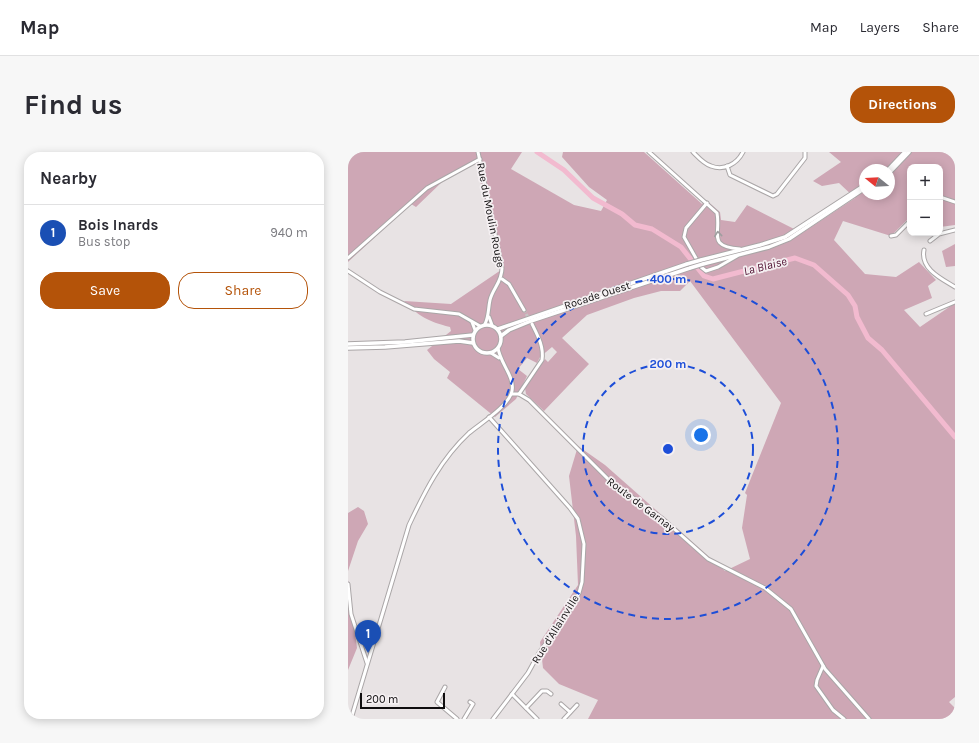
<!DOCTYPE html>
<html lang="en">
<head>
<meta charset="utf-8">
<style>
	body { margin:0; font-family:Karla,sans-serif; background:#f7f7f7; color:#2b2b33 }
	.controls { position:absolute; right:12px; top:12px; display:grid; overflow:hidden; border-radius:8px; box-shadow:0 2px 10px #0003 }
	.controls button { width:36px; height:36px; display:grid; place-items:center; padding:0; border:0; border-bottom:1px solid #e1e1e2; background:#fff; color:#2b2b33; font:20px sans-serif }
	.compass { position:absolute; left:511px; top:12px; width:36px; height:36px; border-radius:50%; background:#fff; box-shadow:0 2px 10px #0003; rotate:288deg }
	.scale { position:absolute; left:12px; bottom:10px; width:85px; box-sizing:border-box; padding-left:4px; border:2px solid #0f0d0e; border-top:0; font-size:11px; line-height:14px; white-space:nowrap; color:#0f0d0e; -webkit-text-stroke:3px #f5f0f2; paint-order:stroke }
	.you { position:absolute; left:353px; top:283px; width:14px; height:14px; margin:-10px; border:3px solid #fff; border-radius:50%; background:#1a73e8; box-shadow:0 0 0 6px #1a73e833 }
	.badge { display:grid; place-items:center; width:26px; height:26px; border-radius:50%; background:#b45309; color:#fff; font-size:13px; font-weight:700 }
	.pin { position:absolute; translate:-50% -33px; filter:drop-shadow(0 1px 2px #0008) }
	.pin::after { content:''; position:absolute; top:21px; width:14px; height:12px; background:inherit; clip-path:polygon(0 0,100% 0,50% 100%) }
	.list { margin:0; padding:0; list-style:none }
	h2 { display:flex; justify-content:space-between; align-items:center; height:52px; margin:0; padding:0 16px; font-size:17px }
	h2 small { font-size:13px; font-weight:400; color:#7c7c81 }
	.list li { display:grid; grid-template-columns:26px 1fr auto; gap:12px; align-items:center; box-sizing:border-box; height:56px; padding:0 16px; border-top:1px solid #e1e1e2 }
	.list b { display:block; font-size:15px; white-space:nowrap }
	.list p { margin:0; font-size:13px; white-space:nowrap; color:#7c7c81 }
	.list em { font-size:13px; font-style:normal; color:#7c7c81 }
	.actions { display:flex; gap:8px; padding:12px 16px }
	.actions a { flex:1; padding:9px 0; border:1px solid #b45309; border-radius:16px; text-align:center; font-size:14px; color:#b45309 }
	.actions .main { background:#b45309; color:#fff }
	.map { position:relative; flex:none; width:607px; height:567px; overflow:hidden; border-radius:16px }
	header { display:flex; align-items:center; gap:24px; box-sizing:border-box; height:56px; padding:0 20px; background:#fff; border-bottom:1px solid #e1e1e2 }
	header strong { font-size:19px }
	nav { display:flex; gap:22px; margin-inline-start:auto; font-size:14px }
	.intro { display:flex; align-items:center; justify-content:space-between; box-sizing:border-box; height:96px; padding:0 24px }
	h1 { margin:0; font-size:28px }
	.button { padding:10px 18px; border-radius:16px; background:#b45309; color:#fff; font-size:14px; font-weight:700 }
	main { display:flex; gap:24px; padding:0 24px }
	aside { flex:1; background:#fff; border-radius:16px; box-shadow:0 2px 10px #0003 }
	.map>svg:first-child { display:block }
	.green { fill:#cea7b5; fill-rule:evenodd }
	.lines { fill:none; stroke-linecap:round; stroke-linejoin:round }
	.river { stroke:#f2bacf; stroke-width:5 }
	.minor-tunnel { stroke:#c7c3c4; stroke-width:3; stroke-dasharray:3 1.5; stroke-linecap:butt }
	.minor-casing { stroke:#aaa6a7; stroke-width:5 }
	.major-casing { stroke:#aaa6a7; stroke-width:5.5 }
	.minor { stroke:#fff; stroke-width:3 }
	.major { stroke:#fff; stroke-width:3.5 }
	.major-bridge-casing { stroke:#aaa6a7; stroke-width:5.5; stroke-linecap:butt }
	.major-bridge { stroke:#fff; stroke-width:3.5 }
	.oneway { stroke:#9f9e9f }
	.ring { fill:none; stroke:#1d4ed8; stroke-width:2; stroke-dasharray:7 5 }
	.labels { text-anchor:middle; stroke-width:3.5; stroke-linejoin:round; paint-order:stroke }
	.street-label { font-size:11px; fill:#0f0d0e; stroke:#f5f0f2 }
	.water-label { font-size:12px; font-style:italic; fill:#4f0f30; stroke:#f5f0f2 }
	.centre { fill:#1d4ed8; stroke:#f5f0f2; stroke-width:2 }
	.ring-label { font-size:12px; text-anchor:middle; font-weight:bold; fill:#1d4ed8; stroke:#f5f0f2; stroke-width:3.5; stroke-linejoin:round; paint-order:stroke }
</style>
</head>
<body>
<header>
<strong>Map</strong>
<nav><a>Map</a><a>Layers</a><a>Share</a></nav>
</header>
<div class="intro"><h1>Find us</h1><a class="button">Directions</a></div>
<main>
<aside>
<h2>Nearby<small></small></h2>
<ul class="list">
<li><span class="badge" style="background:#1a4fb4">1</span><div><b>Bois Inards</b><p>Bus stop</p></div><em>940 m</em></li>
</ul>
<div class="actions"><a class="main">Save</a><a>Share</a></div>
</aside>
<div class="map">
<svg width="607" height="567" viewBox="0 0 607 567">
	<rect width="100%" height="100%" fill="#e8e3e4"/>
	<!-- green -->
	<g class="green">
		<path d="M0 0H174L163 17 226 53 253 59 259 48 241 35 214 5 215 0H296L354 52 358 48 372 60 373 68 387 70 399 53 454 81 507 46 491 31 474 34 465 29 493 10 481 0H607V73L592 75V15H562V65L543 84 495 69 486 88 517 122 548 125 571 110 588 128 580 134 584 146 556 158 572 175 607 151V545L601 550 607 556V567H240L250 548 211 532 195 516 192 490 230 433 228 384 221 324 230 294 257 313 377 419 402 407 394 376 399 343 397 341 433 251 342 129 332 139H313L286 146 239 163 214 186 241 212 196 259 178 242 177 236 197 207 200 210 209 200 204 195 192 205 189 211 179 206 170 217 179 224 168 247 147 265 99 226 102 220 86 207 79 198 103 179 102 175C79 169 72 165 56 149L103 152 153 118 128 11 95 29 68 55 63 52 0 110ZM517 18H541V42H517Z"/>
		<polygon points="607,92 607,114 598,115 594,99"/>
		<polygon points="10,355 16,359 20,372 10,389 0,419 0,361"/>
		<polygon points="0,428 9,496 0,518"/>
	</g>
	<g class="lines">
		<!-- river -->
		<polyline class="river" points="189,0 216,18 245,46 274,62 287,73 304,77 333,95 356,124 365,127 447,106 466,113 500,143 507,154 509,165 520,186 534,198 607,285"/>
		<!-- minor-tunnel -->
		<polyline class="minor-tunnel" points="176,158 181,167"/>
		<!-- minor casing -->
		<g class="minor-casing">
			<g id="minor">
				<path d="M130 0 154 116C154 130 145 136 142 148 140 157 141 164 137 172"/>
				<path d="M301 0 369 61C373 83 359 94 392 97"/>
				<path d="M345 0C350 5 356 12 363 14 376 19 389 12 395 0"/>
				<polyline points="379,14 382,23 425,44 429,42 457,6 457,0"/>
				<polyline points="592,45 607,50"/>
				<polyline points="359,51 338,76 336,85 353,115 358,119 370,115 389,104"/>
				<polyline points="543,84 548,83 562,69"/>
				<polyline points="582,89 591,82 607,78"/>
				<path d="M576 98C572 117 594 127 607 135"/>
				<polyline points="0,106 79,36 132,7"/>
				<polyline points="0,119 32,140 66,157 111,162 132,174"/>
				<polyline points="154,127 161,132 176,158"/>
				<polyline points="578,162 607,150"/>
				<polyline points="141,165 144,173"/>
				<polyline points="124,170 127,178"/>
				<polyline points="143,201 151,206"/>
				<polyline points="164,242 171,242 181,248 264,331 315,367 360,407 417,436 443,457 477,517 521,567"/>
				<path d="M171 242 194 208C196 195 190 184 184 172"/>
				<polyline points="141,265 222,356 230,367 236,392 234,430 231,441 220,461 191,501 180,521 145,567"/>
				<polyline points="0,432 3,462 19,511"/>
				<polyline points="475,514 469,528 468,534 485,558 496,567"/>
				<polyline points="97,535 89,550 109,567"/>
				<polyline points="164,542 189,567"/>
				<polyline points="213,552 222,560"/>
				<polyline points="178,556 194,539 199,539 203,542"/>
				<path d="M3 567 61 373C77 339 93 307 121 281 133 271 161 254 164 239 167 225 152 211 150 196"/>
				<polyline points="116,567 125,552 122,550"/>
				<polyline points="216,567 229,553"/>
			</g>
		</g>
		<!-- major casing -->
		<g class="major-casing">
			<g id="major">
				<polyline points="540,18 557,0"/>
				<polyline points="541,21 561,0"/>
				<polyline points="353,108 412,93 437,85 517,33"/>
				<polyline points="355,112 421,95 441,87 517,36"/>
				<circle cx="139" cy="187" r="14"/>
				<polyline points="150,177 339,112"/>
				<polyline points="153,184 161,178 183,169 342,116"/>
				<polyline points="0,192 57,190 125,183"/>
				<polyline points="0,196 37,195 111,189 125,191"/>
			</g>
		</g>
		<!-- minor -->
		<use href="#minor" class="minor"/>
		<!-- major -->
		<use href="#major" class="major"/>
		<!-- major-bridge casing -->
		<g class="major-bridge-casing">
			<g id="major-bridge">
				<polyline points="339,112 353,108"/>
				<polyline points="342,116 355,112"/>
			</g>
		</g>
		<!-- major-bridge -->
		<use href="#major-bridge" class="major-bridge"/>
	</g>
	<!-- one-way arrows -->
	<defs><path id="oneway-chevron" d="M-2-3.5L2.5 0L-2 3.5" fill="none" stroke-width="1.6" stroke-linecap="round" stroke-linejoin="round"/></defs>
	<use class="oneway" href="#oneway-chevron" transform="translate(370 82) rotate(-96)"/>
	<!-- distance rings -->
	<g class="ring">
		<circle cx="320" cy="297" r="85"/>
		<circle cx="320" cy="297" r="170"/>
	</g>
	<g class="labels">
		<!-- street labels -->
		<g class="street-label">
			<text transform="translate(143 63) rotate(79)" y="4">Rue du Moulin Rouge</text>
			<text transform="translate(249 143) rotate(-18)" y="4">Rocade Ouest</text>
			<text transform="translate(293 352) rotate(37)" y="4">Route de Garnay</text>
			<text transform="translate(207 477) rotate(-58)" y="4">Rue d'Allainville</text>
		</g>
		<!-- water labels -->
		<g class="water-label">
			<text transform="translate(417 114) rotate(-14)" y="4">La Blaise</text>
		</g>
	</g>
	<circle cx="320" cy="297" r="6" class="centre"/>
	<g class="ring-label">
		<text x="320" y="131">400 m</text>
		<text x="320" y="216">200 m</text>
	</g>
</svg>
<div class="controls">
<button>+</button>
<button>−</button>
</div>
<svg class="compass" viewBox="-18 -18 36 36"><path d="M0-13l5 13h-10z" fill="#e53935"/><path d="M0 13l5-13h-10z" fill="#7c7c81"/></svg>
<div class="scale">200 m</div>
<div class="you"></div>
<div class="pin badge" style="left:20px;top:501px;background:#1a4fb4">1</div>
</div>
</main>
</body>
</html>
